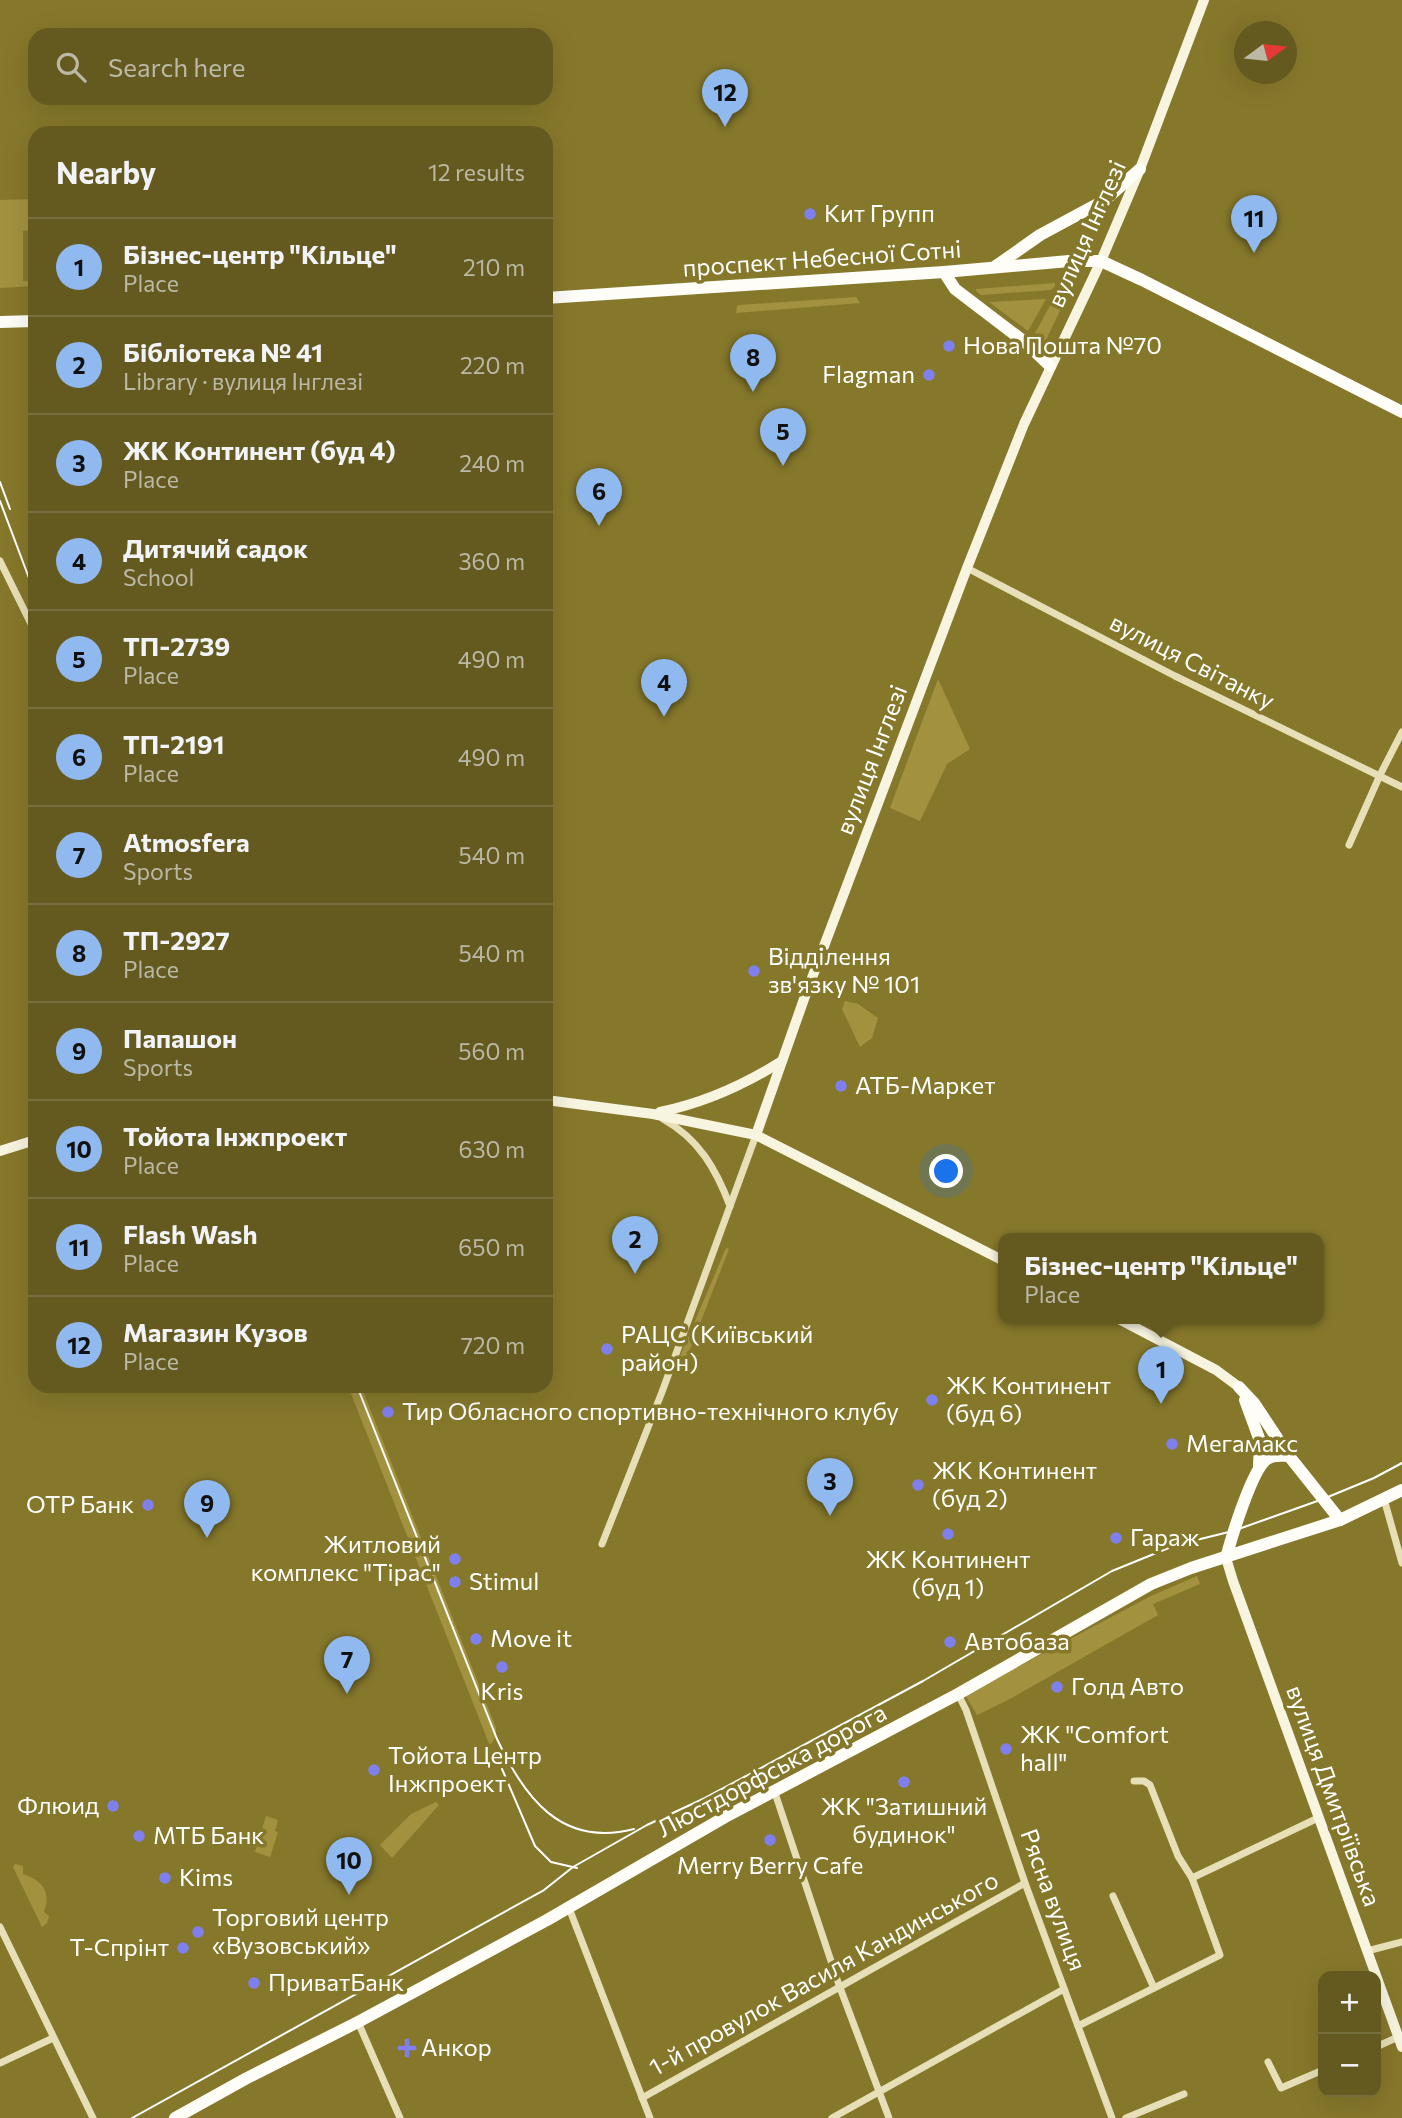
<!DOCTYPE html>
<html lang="en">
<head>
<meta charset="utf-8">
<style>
	body { margin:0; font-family:Commissioner,sans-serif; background:#6a6029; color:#f1f3f6 }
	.controls { position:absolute; right:21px; bottom:21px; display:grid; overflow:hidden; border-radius:14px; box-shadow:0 7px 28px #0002 }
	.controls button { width:63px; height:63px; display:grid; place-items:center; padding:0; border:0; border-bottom:2px solid #786f3e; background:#645a20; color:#f1f3f6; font:35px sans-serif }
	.compass { position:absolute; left:1234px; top:21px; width:63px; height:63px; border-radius:50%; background:#645a20; box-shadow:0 7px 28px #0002; rotate:75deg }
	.you { position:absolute; left:947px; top:1172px; width:24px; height:24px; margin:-18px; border:5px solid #fff; border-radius:50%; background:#1a73e8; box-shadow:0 0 0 10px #1a73e833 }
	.badge { display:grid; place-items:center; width:46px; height:46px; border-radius:50%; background:#90b9f0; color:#111; font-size:23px; font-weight:700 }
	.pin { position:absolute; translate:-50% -58px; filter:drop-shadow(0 2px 4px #0008) }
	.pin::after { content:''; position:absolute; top:37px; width:24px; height:21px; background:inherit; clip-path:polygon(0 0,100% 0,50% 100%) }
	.popup { position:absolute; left:998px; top:1233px; width:326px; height:91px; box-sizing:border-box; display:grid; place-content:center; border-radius:14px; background:#645a20; filter:drop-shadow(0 2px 5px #0005); font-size:23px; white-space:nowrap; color:#bbb9a5 }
	.popup b { font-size:26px; color:#f1f3f6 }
	.popup::after { content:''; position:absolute; left:50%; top:100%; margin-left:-14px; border:14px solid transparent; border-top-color:#645a20 }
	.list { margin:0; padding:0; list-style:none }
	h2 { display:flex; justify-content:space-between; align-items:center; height:91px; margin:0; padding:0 28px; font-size:30px }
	h2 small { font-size:23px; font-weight:400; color:#bbb9a5 }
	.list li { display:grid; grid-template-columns:46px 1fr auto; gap:21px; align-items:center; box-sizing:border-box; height:98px; padding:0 28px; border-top:2px solid #786f3e }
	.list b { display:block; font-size:26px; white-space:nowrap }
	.list p { margin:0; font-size:23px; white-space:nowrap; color:#bbb9a5 }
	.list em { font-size:23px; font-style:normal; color:#bbb9a5 }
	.icon { flex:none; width:38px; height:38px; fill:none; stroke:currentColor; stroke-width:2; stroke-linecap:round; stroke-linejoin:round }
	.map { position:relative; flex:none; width:1402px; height:2118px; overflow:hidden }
	.search { position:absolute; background:#645a20; box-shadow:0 7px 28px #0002; left:28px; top:28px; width:525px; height:77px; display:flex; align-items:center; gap:18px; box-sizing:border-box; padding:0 24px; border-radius:21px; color:#bbb9a5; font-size:26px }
	.panel { position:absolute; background:#645a20; box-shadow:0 7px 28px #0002; left:28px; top:126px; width:525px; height:1267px; border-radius:21px }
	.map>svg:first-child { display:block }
	.green { fill:#a29240 }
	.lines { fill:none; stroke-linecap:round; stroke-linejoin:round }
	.minor { stroke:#e7dfb7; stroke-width:7 }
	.secondary { stroke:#f7f4e0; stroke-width:10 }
	.primary { stroke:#fefdf8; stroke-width:12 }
	.tram { stroke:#fff; stroke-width:2 }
	.poi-dot { fill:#7f80ed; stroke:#86782b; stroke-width:2.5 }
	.labels { text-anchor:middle; stroke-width:7; stroke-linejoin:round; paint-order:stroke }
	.poi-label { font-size:24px; fill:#fff; stroke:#86782b; text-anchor:start }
	.street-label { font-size:24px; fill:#fff; stroke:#86782b }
</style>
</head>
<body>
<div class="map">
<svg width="1402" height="2118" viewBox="0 0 1402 2118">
	<rect width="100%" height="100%" fill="#86782b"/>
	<!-- green -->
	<g class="green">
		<polygon points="35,199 35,230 23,231 23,281 35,282 35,286 0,288 0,200"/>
		<polygon points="1055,283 1055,286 1051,290 981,295 976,291 976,289"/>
		<polygon points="1067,296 1046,340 1040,342 1033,337 1054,298"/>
		<polygon points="856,297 860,303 736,313 737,306 740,305"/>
		<polygon points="1046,299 1028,331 989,302"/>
		<polygon points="938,679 970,749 947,764 920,821 890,808"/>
		<polygon points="845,1001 858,1004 878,1018 872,1038 860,1047 842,1009"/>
		<polygon points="726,1248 729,1249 682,1370 675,1368"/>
		<polygon points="348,1386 361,1386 496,1728 496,1736 490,1746"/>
		<polygon points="1197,1576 1200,1584 1153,1604 1158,1615 1008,1700 977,1715 965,1695 1151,1596"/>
		<polygon points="436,1802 439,1805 392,1858 380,1845 411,1814"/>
		<polygon points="266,1816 278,1820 275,1831 278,1832 270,1857 255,1852"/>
		<path d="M15 1864 23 1866V1874C42 1880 52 1892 44 1912L49 1916 47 1923 42 1927 13 1867Z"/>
	</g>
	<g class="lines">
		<!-- minor -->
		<g class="minor">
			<polyline points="0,561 35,632"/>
			<polyline points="967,568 1175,676 1402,787"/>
			<polyline points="1349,845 1380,775 1402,732"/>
			<path d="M663 1119C699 1139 716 1169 730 1206"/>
			<polyline points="1384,1499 1402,1563"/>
			<polyline points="602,1544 662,1392 756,1135"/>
			<polyline points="958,1694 966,1710 1025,1883 1112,2118"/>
			<polyline points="1134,1781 1144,1781 1150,1785 1178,1856 1192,1878"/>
			<polyline points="774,1790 839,1985 889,2118"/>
			<polyline points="1113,1896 1154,1988"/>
			<polyline points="569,1908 650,2118"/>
			<polyline points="0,1927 93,2118"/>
			<polyline points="1367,1951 1402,1942"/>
			<polyline points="358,2022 400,2118"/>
			<polyline points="1078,2026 1220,1955 1192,1878 1318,1818"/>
			<polyline points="1376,2047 1398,2037"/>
			<polyline points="1268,2062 1281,2088 1323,2070"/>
			<polyline points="0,2063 53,2038"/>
			<polyline points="642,2098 1025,1883"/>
			<polyline points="832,2118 1064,1989"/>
			<polyline points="1126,2118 1184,2094"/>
		</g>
		<!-- secondary -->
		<g class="secondary">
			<polyline points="546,1100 653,1114 756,1135 1004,1261"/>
			<path d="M660 1112C704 1103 744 1085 782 1061"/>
			<polyline points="756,1135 804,999 967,568 1024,424 1101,261 1140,169 1204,0"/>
			<polyline points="0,1151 35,1140"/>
			<polyline points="1117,1318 1216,1370 1239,1387"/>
			<polyline points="1226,1558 1233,1581 1402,2047"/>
		</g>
		<!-- primary -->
		<g class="primary">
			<polyline points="996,266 1040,235 1105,200 1140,169"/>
			<polyline points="944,272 955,289 1026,343 1050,366"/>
			<polyline points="546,298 944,272 1069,261 1101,261 1142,280 1402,412"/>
			<polyline points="0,322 35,321"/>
			<polyline points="1239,1387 1254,1403 1289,1456 1340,1520"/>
			<polyline points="1245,1400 1260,1441 1259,1467"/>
			<path d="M1226 1558C1231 1539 1252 1469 1267 1459 1274 1454 1282 1456 1289 1456"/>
			<polyline points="175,2118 247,2078 358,2022 547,1920 725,1817 958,1694 1151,1584 1191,1568 1340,1520 1402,1490"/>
		</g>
		<!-- tram -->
		<g class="tram">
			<polyline points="0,482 10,509"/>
			<polyline points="0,501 35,594"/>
			<path d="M357 1386 497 1739C524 1797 561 1848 634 1829"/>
			<polyline points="502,1769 535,1846 551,1862 577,1868"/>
			<polyline points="132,2118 544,1890 573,1867 647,1825 705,1798 923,1681 1112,1571 1176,1545 1233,1531 1323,1499 1374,1478 1402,1463"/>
		</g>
	</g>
	<!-- markers -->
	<g class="poi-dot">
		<circle cx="810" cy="214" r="7"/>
		<circle cx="949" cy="346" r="7"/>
		<circle cx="929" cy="375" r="7"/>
		<circle cx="754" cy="971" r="7"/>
		<circle cx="841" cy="1086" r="7"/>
		<circle cx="607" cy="1349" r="7"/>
		<circle cx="932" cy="1400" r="7"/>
		<circle cx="388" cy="1412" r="7"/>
		<circle cx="1172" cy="1444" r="7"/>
		<circle cx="918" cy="1485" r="7"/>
		<circle cx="148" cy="1505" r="7"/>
		<circle cx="948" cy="1534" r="7"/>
		<circle cx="1116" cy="1538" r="7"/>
		<circle cx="455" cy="1559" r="7"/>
		<circle cx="455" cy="1582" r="7"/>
		<circle cx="476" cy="1639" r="7"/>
		<circle cx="950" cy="1642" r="7"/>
		<circle cx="502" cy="1667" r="7"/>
		<circle cx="1057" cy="1687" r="7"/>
		<circle cx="1006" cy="1749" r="7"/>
		<circle cx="374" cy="1770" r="7"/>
		<circle cx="904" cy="1782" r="7"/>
		<circle cx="113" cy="1806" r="7"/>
		<circle cx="139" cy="1836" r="7"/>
		<circle cx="770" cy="1840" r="7"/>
		<circle cx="165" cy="1878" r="7"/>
		<circle cx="198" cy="1932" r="7"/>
		<circle cx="183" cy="1948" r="7"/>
		<circle cx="254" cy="1983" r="7"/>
		<path d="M403.5 2037.5h7v7h7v7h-7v7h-7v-7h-7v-7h7z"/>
	</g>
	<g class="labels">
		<!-- poi labels -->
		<g class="poi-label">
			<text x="824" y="222">Кит Групп</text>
			<text x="963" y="354">Нова Пошта №70</text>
			<text x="915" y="383" text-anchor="end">Flagman</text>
			<text x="768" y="965">Відділення<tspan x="768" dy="28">зв'язку № 101</tspan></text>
			<text x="855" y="1094">АТБ-Маркет</text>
			<text x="621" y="1343">РАЦС (Київський<tspan x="621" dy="28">район)</tspan></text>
			<text x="946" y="1394">ЖК Континент<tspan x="946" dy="28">(буд 6)</tspan></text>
			<text x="402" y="1420">Тир Обласного спортивно-технічного клубу</text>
			<text x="1186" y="1452">Мегамакс</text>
			<text x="932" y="1479">ЖК Континент<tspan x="932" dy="28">(буд 2)</tspan></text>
			<text x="134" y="1513" text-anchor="end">OTP Банк</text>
			<text x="1130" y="1546">Гараж</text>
			<text x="441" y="1553" text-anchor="end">Житловий<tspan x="441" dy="28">комплекс "Тірас"</tspan></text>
			<text x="948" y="1568" text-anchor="middle">ЖК Континент<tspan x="948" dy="28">(буд 1)</tspan></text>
			<text x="469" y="1590">Stimul</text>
			<text x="490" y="1647">Move it</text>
			<text x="964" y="1650">Автобаза</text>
			<text x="1071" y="1695">Голд Авто</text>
			<text x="502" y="1700" text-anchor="middle">Kris</text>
			<text x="1020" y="1743">ЖК "Comfort<tspan x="1020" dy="28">hall"</tspan></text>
			<text x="388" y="1764">Тойота Центр<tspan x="388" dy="28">Інжпроект</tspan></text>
			<text x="99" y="1814" text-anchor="end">Флюид</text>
			<text x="904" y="1815" text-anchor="middle">ЖК "Затишний<tspan x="904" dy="28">будинок"</tspan></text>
			<text x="153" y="1844">МТБ Банк</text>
			<text x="770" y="1874" text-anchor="middle">Merry Berry Cafe</text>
			<text x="179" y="1886">Kims</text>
			<text x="212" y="1926">Торговий центр<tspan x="212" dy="28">«Вузовський»</tspan></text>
			<text x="169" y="1956" text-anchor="end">Т-Спрінт</text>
			<text x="268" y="1991">ПриватБанк</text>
			<text x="421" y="2056">Анкор</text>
		</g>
		<!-- street labels -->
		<g class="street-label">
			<text transform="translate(1087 234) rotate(-66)" y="8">вулиця Інглезі</text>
			<text transform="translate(822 259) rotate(-4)" y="8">проспект Небесної Сотні</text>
			<text transform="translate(1192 662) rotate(27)" y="8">вулиця Світанку</text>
			<text transform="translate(872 760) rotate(-69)" y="8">вулиця Інглезі</text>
			<text transform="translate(772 1771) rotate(-28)" y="8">Люстдорфська дорога</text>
			<text transform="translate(1333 1796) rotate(70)" y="8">вулиця Дмитріївська</text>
			<text transform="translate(1053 1900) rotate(70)" y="8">Рясна вулиця</text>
			<text transform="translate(824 1974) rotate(-29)" y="8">1-й провулок Василя Кандинського</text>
		</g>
	</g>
</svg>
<div class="controls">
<button>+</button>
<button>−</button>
</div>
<svg class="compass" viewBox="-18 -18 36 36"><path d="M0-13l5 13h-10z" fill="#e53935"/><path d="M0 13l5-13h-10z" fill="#bbb9a5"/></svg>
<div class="you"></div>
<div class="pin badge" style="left:1161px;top:1404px">1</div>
<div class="popup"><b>Бізнес-центр &quot;Кільце&quot;</b>Place</div>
<div class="pin badge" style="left:635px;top:1274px">2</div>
<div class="pin badge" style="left:830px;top:1516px">3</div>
<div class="pin badge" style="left:664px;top:717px">4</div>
<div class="pin badge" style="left:783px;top:466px">5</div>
<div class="pin badge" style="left:599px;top:526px">6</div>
<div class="pin badge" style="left:347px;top:1694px">7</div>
<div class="pin badge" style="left:753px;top:392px">8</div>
<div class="pin badge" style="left:207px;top:1538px">9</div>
<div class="pin badge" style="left:349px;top:1895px">10</div>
<div class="pin badge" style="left:1254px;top:253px">11</div>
<div class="pin badge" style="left:725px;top:127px">12</div>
<div class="search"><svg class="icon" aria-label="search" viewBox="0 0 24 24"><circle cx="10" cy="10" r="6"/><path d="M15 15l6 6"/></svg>Search here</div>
<section class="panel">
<h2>Nearby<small>12 results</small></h2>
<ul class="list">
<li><span class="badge">1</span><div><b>Бізнес-центр &quot;Кільце&quot;</b><p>Place</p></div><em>210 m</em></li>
<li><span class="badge">2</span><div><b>Бібліотека № 41</b><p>Library · вулиця Інглезі</p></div><em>220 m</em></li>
<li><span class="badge">3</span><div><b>ЖК Континент (буд 4)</b><p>Place</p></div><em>240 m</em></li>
<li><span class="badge">4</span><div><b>Дитячий садок</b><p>School</p></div><em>360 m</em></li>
<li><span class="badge">5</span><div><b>ТП-2739</b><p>Place</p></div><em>490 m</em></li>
<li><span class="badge">6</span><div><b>ТП-2191</b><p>Place</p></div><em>490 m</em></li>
<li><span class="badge">7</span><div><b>Atmosfera</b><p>Sports</p></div><em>540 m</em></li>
<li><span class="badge">8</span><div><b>ТП-2927</b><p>Place</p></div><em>540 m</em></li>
<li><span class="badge">9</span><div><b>Папашон</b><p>Sports</p></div><em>560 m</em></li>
<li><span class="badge">10</span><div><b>Тойота Інжпроект</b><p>Place</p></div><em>630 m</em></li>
<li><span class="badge">11</span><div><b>Flash Wash</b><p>Place</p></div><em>650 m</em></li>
<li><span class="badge">12</span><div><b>Магазин Кузов</b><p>Place</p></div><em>720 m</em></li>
</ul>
</section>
</div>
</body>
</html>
